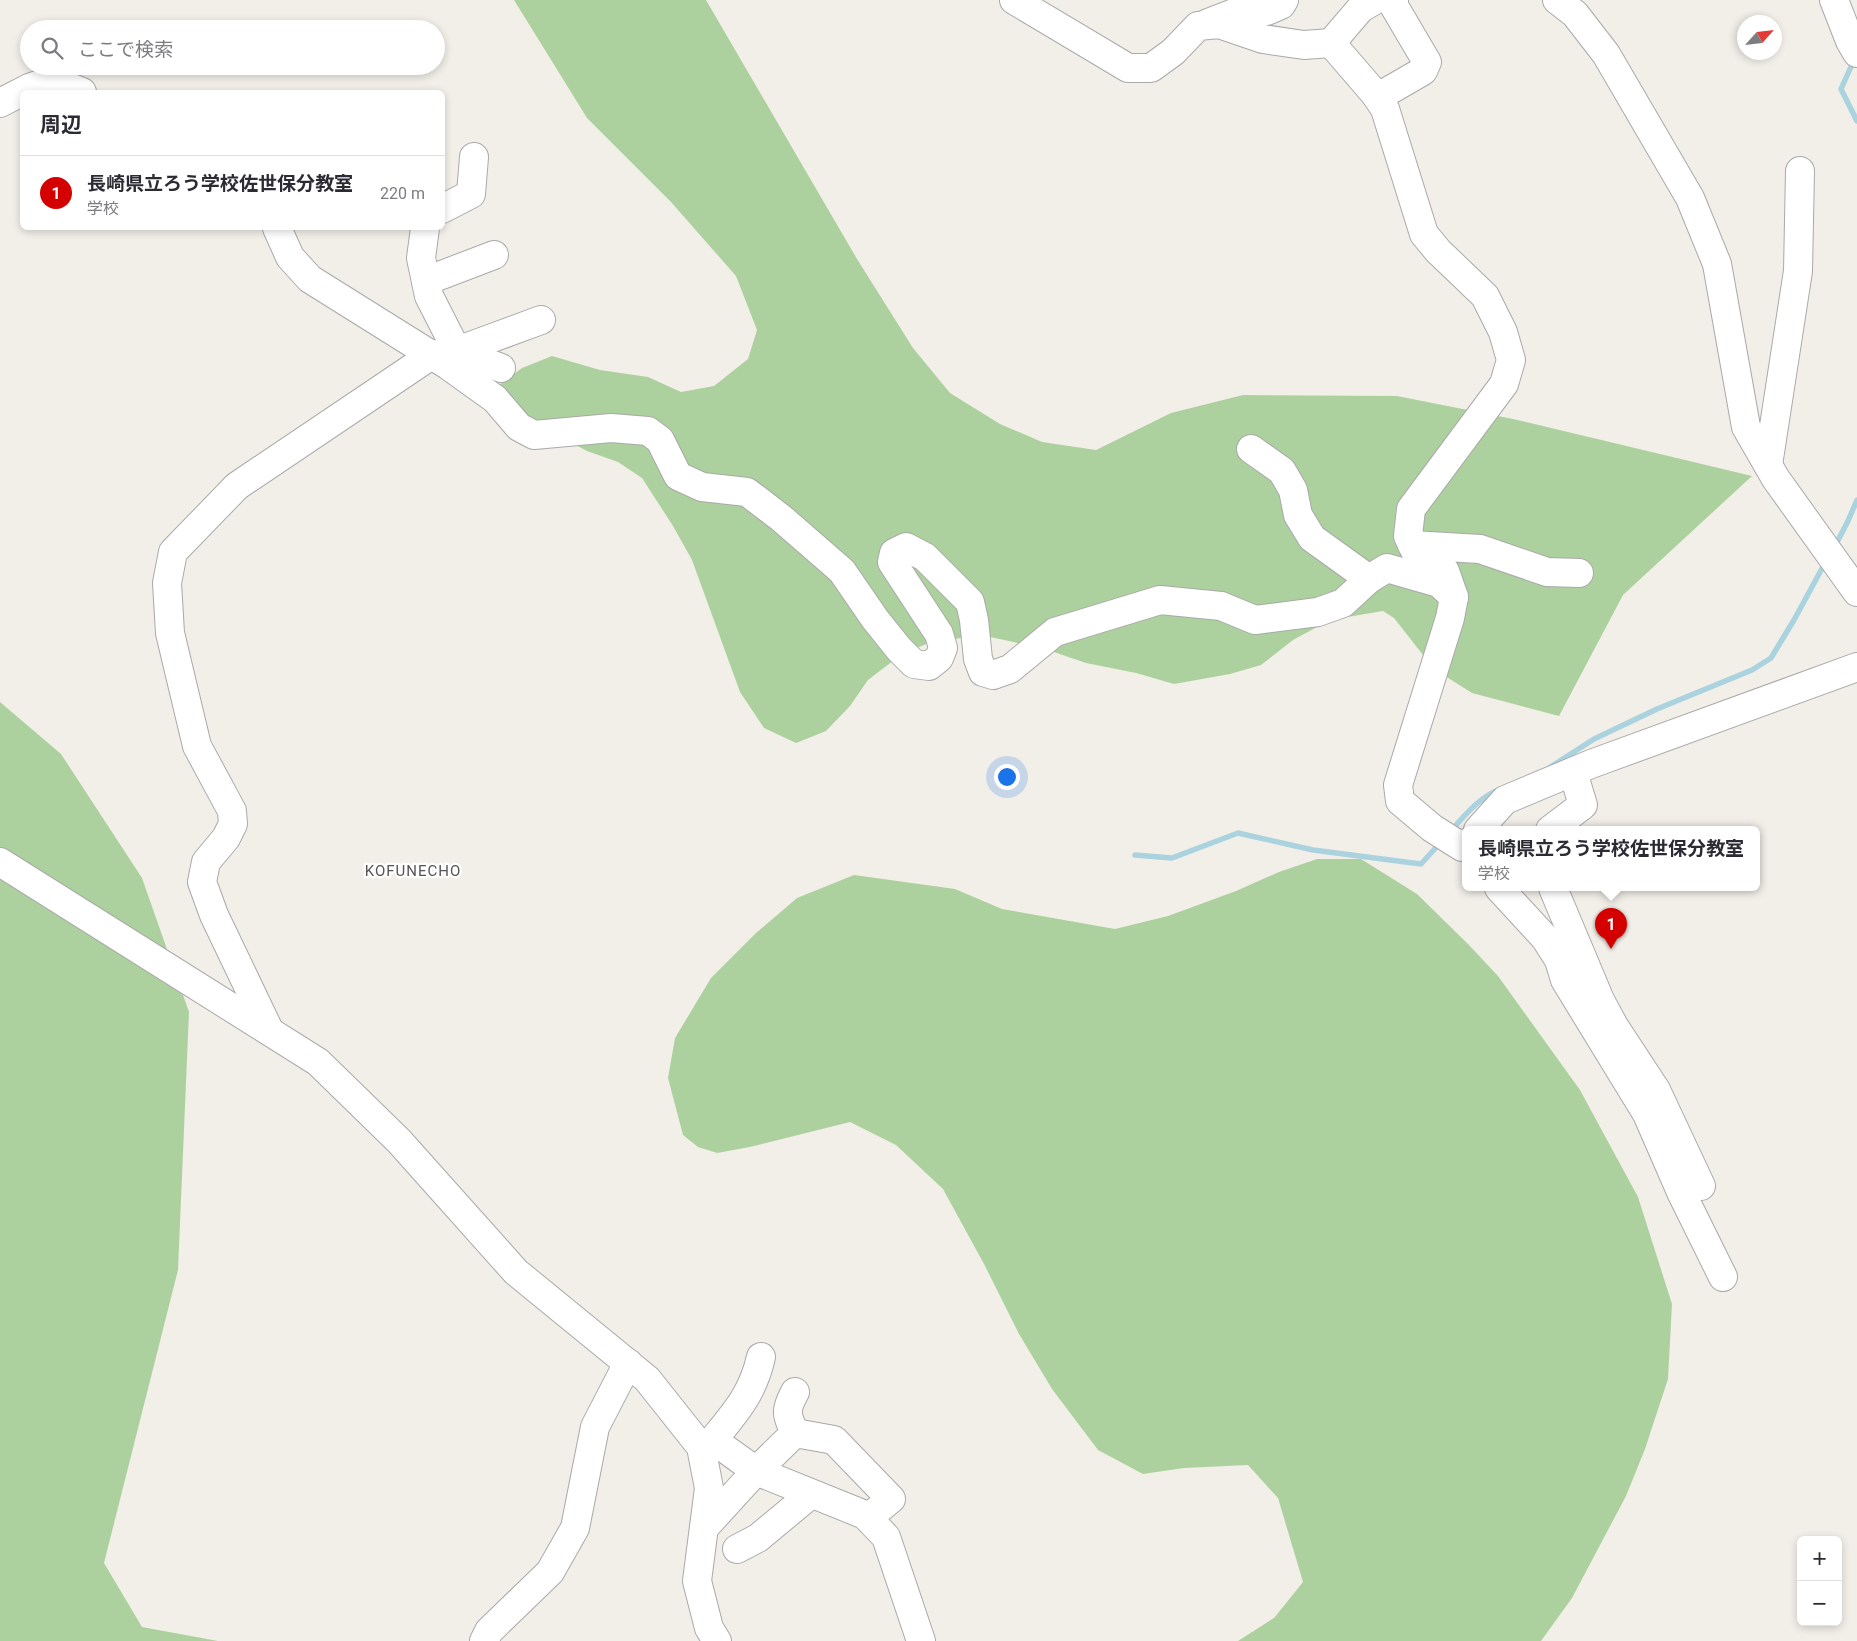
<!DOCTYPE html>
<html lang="ja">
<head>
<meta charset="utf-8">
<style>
	body { margin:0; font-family:Roboto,"Noto Sans JP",sans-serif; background:#f2f2f3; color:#2b2b33 }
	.controls { position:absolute; right:15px; bottom:15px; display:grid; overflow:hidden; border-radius:8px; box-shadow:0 2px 8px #0003 }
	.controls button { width:45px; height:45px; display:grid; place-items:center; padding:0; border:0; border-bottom:1px solid #e1e1e2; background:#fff; color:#2b2b33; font:25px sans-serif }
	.compass { position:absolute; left:1737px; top:15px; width:45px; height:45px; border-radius:50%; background:#fff; box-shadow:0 2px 8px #0003; rotate:63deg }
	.you { position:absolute; left:1006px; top:776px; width:18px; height:18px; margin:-12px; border:4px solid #fff; border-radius:50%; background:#1a73e8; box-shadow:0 0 0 8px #1a73e833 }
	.badge { display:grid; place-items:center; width:32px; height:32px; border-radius:50%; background:#d40000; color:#fff; font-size:16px; font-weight:700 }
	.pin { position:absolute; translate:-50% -41px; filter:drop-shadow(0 1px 2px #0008) }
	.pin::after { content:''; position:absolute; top:26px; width:18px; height:15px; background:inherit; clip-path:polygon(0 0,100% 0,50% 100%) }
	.popup { position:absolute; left:1462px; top:826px; width:298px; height:65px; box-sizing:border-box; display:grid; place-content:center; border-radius:8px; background:#fff; filter:drop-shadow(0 1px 4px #0005); font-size:16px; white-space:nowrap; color:#7c7c81 }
	.popup b { font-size:19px; color:#2b2b33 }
	.popup::after { content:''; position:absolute; left:50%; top:100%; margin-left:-10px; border:10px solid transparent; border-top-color:#fff }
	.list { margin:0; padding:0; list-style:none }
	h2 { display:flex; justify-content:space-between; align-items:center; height:65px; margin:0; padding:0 20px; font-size:21px }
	h2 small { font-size:16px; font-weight:400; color:#7c7c81 }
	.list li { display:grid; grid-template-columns:32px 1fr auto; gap:15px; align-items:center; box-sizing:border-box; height:75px; padding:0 20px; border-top:1px solid #e1e1e2 }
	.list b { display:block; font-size:19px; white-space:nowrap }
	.list p { margin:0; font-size:16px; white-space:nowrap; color:#7c7c81 }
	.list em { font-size:16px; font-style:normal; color:#7c7c81 }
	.icon { flex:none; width:28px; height:28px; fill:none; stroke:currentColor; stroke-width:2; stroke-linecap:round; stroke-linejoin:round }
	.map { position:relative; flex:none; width:1857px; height:1641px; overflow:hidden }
	.search { position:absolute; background:#fff; box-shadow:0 2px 8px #0003; left:20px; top:20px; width:425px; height:55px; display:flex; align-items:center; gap:12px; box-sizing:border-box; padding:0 18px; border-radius:28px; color:#7c7c81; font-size:19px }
	.panel { position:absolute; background:#fff; box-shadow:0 2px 8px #0003; left:20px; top:90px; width:425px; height:140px; border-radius:8px }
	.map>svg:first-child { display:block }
	.forest { fill:#add19e }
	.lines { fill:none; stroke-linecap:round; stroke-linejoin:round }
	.stream { stroke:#aad3df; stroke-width:5.5 }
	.minor-casing { stroke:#a9a9a9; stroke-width:30 }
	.minor { stroke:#fff; stroke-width:28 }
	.labels { text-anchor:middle; stroke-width:4.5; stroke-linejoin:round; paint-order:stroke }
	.quarter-label { font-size:15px; letter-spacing:1px; fill:#555; stroke:#fff }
</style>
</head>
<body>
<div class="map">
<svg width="1857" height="1641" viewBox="0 0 1857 1641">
	<rect width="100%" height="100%" fill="#f2efe9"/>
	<!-- forest -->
	<g class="forest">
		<polygon points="514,0 706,0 857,259 913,348 950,393 1000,424 1042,442 1096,450 1171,413 1243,395 1397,396 1513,419 1752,476 1623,595 1559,716 1472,693 1434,669 1394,618 1383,611 1330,620 1293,640 1261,665 1230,674 1174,684 1136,673 1086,663 1045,649 981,635 929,643 902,654 868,680 850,706 826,731 796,743 764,728 740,692 692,560 673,526 642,478 618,462 587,451 530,421 499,385 522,368 552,356 600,370 648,377 681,392 714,386 748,359 757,330 736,276 671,202 587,118"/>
		<polygon points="0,702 61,754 142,878 189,1012 178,1270 104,1563 142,1627 218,1641 0,1641"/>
		<polygon points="1317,859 1361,859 1417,894 1468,944 1498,976 1580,1090 1638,1197 1672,1304 1668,1379 1645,1449 1626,1496 1572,1598 1541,1641 1238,1641 1274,1618 1303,1582 1278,1498 1248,1465 1184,1468 1143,1474 1098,1450 1052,1389 1019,1334 984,1264 943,1189 896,1145 850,1122 750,1147 717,1153 698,1147 683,1135 668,1078 675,1038 711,978 756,933 797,898 854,875 955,889 1002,909 1115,929 1168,916 1236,891 1279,872"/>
	</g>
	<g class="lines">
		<!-- stream -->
		<g class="stream">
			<polyline points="1854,60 1841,89 1857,121"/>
			<polyline points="1835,546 1848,521 1857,500"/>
			<polyline points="1549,768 1594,739 1657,709 1752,670 1771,658 1794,620 1825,563"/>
			<path d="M1450 832C1464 816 1481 795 1502 789"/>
			<polyline points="1135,855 1172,858 1238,833 1313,850 1421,864 1441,842"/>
		</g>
		<!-- minor casing -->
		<g class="minor-casing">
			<g id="minor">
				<polyline points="1014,0 1128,68 1151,68 1173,52 1198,26 1219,24 1263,39 1304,45 1331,43 1361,8 1375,0"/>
				<polyline points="1557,0 1575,14 1606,54 1690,198 1717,264 1746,427 1776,479 1857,592"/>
				<polyline points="1834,0 1850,41 1857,53"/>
				<polyline points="1208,23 1234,13 1267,11 1281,5 1284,0"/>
				<polyline points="1331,43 1375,94 1385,93 1423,71 1427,62 1394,6 1394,0"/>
				<polyline points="1375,94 1385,109 1424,234 1438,251 1485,296 1503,332 1511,360 1504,384 1411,509 1408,536 1416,553 1445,571 1454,597 1450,618 1398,785 1400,801 1432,828 1462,847 1466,843"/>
				<polyline points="0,103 29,88 52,80 82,92"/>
				<polyline points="442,209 471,194 474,157"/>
				<polyline points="277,228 290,257 310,279 449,366 495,399 519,427 534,435 611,428 648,431 660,440 678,476 702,487 747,492 781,518 842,571 875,619 899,649 914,664 929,666 939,658 943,648 939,634 892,562 894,553 906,547 925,557 970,602 974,620 978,659 983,672 993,675 1010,669 1055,632 1160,600 1221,606 1255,620 1318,612 1343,603 1369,579 1387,568 1439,583 1454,597"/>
				<polyline points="425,228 421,258 429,296 457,351 541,320"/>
				<polyline points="426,281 494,255"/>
				<polyline points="453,358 457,351 501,368"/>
				<polyline points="1251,449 1282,471 1293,490 1298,515 1312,538 1369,579"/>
				<polyline points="1768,465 1798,271 1800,171"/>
				<polyline points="1412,545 1480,549 1547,572 1579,573"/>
				<polyline points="1478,830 1505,800 1591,764 1857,667"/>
				<polyline points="1550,830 1583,805 1573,772"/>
				<polyline points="0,862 318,1062 399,1141 516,1272 647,1379 701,1447 709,1488 697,1581 709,1628 717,1641"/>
				<polyline points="1499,888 1545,938 1559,960 1565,980 1647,1114 1681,1192 1723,1277"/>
				<polyline points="1553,888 1600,1000 1614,1026 1656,1090 1701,1186"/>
				<polyline points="269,1030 214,915 202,882 206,862 226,838 233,824 232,811 197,746 170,633 167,583 173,552 237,486 433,354"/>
				<path d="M795 1392C785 1410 786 1415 795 1433"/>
				<path d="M713 1440C736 1412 753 1393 761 1357"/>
				<polyline points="701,1447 713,1440 756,1471 795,1433 834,1440 891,1499 868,1518"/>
				<polyline points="704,1528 756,1471 865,1515 886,1537 921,1641"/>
				<polyline points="737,1549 758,1538 811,1494"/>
				<polyline points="484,1641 489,1631 550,1572 575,1528 595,1427 628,1363"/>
			</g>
		</g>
		<!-- minor -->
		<use href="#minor" class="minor"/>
	</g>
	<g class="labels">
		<!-- quarter labels -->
		<g class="quarter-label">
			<text x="413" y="876">KOFUNECHO</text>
		</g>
	</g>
</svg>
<div class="controls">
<button>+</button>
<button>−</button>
</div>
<svg class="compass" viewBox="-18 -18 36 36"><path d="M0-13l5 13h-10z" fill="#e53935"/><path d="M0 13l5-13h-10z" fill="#7c7c81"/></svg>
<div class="you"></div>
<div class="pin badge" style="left:1611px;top:949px">1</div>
<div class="popup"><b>長崎県立ろう学校佐世保分教室</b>学校</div>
<div class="search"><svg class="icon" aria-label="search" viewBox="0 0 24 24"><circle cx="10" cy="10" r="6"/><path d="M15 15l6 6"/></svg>ここで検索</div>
<section class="panel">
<h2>周辺<small></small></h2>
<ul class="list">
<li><span class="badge">1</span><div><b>長崎県立ろう学校佐世保分教室</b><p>学校</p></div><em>220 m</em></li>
</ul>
</section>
</div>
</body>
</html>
